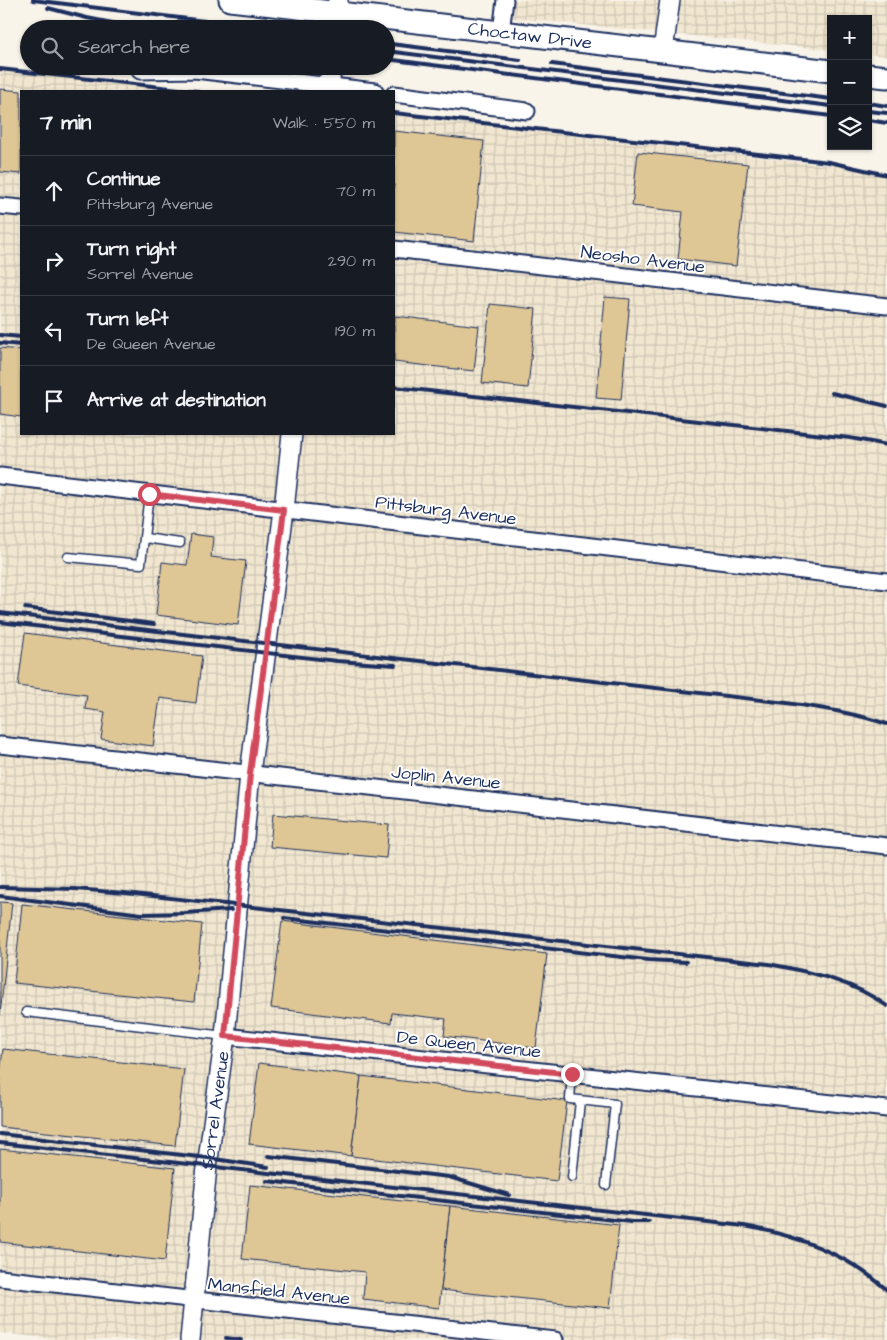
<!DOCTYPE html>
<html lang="en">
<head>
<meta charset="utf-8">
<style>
	body { margin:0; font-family:"Architects Daughter",sans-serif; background:#242831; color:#f1f3f6 }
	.controls { position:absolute; right:15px; top:15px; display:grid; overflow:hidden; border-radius:0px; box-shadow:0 1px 4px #0004 }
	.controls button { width:45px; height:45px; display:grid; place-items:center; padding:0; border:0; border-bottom:1px solid #363941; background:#171b24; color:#f1f3f6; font:25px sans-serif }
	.stop { position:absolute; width:15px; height:15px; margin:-11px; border:4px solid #d1495b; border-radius:50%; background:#fff }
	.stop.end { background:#d1495b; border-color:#fff; box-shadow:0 1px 5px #0008 }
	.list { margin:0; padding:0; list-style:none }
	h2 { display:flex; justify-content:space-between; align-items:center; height:65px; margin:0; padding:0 20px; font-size:21px }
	h2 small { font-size:16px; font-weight:400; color:#9ea1a6 }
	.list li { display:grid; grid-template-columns:32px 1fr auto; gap:15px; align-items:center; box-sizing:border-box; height:70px; padding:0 20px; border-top:1px solid #363941 }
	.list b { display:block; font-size:19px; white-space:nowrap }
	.list p { margin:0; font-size:16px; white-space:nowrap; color:#9ea1a6 }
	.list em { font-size:16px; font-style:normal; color:#9ea1a6 }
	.icon { flex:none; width:28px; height:28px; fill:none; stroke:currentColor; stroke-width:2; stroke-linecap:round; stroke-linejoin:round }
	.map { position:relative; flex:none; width:887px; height:1340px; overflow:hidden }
	.search { position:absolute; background:#171b24; box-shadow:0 1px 4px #0004; left:20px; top:20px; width:375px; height:55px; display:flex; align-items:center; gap:12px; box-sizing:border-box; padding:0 18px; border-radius:28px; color:#9ea1a6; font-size:19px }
	.panel { position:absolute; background:#171b24; box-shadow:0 1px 4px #0004; left:20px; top:90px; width:375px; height:345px; border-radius:0px }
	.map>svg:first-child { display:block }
	.industrial { fill:url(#industrial-grid) }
	.building { fill:#dfc695; stroke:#1b2f5e }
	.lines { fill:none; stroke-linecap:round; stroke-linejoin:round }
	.service-casing { stroke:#1b2f5e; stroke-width:11 }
	.minor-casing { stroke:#1b2f5e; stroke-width:19 }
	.tertiary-casing { stroke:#1b2f5e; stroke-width:22 }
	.secondary-casing { stroke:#1b2f5e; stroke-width:25 }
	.service { stroke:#fff; stroke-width:8 }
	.minor { stroke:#fff; stroke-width:15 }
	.tertiary { stroke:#fff; stroke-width:19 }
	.secondary { stroke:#fff; stroke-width:21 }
	.rail { stroke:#1b2f5e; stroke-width:4 }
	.route { stroke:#d1495b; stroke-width:6 }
	.labels { text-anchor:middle; stroke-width:4; stroke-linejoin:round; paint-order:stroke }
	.street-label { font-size:18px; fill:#1b2f5e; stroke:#fff }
</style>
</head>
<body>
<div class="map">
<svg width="887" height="1340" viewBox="0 0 887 1340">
	<defs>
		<pattern id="industrial-grid" width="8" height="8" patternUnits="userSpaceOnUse" patternTransform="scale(1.25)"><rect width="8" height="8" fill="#f1e6d0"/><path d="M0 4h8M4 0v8" fill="none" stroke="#cec6b5"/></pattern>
	</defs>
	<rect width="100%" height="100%" fill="#f9f4ea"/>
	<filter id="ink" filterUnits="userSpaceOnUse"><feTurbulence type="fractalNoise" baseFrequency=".02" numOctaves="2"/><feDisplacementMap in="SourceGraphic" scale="10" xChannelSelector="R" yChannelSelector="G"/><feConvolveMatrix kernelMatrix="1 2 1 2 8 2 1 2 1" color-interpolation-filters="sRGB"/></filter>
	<g filter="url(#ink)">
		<!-- industrial -->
		<g class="industrial">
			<polygon points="514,0 887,0 887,56 868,54 868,19 831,19 831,50 513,18"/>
			<polygon points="0,70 184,91 21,91 21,434 394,434 394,115 869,170 887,178 887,1340 64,1340 0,1333"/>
		</g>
		<!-- building -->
		<g class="building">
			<polygon points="0,89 21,91 21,174 0,172"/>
			<polygon points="394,131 484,141 474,241 394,232"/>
			<polygon points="638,152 748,164 736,266 678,259 683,212 632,206"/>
			<polygon points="605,297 630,299 621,400 596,398"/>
			<polygon points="490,304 536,309 528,388 482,383"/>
			<polygon points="395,316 479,326 474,371 394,362"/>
			<polygon points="0,348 21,350 21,417 0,414"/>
			<polygon points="191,534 213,537 211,557 246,561 238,625 156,615 162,562 187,565"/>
			<polygon points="25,633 202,656 196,703 160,698 153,746 101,739 105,712 85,709 87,695 18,686"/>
			<polygon points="273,814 389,825 386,858 270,847"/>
			<polygon points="0,902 12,903 0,1015"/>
			<polygon points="22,904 202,924 194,1002 14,983"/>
			<polygon points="282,921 547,954 536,1048 444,1036 446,1019 392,1013 391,1023 271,1008"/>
			<polygon points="3,1049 184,1069 175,1146 0,1127 0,1074"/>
			<polygon points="259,1063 361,1076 351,1156 249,1144"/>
			<polygon points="361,1076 567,1101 557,1181 351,1156"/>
			<polygon points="0,1149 175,1168 165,1261 0,1242"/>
			<polygon points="250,1185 450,1206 439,1308 363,1299 365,1272 242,1259"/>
			<polygon points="450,1206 619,1225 610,1308 441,1290"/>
		</g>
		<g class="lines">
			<!-- service casing -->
			<g class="service-casing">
				<g id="service">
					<polyline points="145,538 180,543"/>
					<polyline points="68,557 141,564 149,494"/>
					<polyline points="26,1012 225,1036"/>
					<polyline points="572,1075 570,1099 615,1104 606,1185"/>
					<polyline points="572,1177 580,1101"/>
				</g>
			</g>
			<!-- minor casing -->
			<g class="minor-casing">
				<g id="minor">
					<polyline points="501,32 505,0"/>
					<polyline points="140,71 195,70 375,91"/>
					<polyline points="394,94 527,111"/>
					<polyline points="0,206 21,208"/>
					<polyline points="394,249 887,306"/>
					<polyline points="0,476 887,581"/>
					<polyline points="0,745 887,846"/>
					<polyline points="225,1036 887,1109"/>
					<polyline points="0,1278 555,1340"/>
				</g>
			</g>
			<!-- tertiary casing -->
			<g class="tertiary-casing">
				<g id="tertiary">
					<polyline points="335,29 338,0"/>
					<polyline points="663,51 670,0"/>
					<polyline points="329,91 331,66"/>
					<path id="s1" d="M190 1340 207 1167 225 1036 250 774 284 510 292 434"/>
				</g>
			</g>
			<!-- secondary casing -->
			<g class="secondary-casing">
				<g id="secondary">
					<path id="s2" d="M230 0 831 71"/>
					<polyline points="868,75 887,77"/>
				</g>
			</g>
			<!-- service -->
			<use href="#service" class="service"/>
			<!-- minor -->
			<use href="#minor" class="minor"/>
			<!-- tertiary -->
			<use href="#tertiary" class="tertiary"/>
			<!-- secondary -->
			<use href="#secondary" class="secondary"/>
			<!-- rail -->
			<g class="rail">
				<polyline points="33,0 270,29"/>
				<polyline points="48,8 87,18 143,29"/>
				<polyline points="178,25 208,29"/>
				<polyline points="391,44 520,60"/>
				<polyline points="386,51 831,106"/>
				<polyline points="386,59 831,116"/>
				<polyline points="552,64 831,99"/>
				<polyline points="0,69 197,91"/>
				<polyline points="868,103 887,106"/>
				<polyline points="868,111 887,113"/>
				<polyline points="394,113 829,162 887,175"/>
				<polyline points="868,120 887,123"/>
				<polyline points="0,335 21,337"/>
				<polyline points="0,343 21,345"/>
				<polyline points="394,387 850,438 887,445"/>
				<polyline points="832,393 887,406"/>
				<polyline points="25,608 154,624"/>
				<path d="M0 613 787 703C821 708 854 713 887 724"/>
				<polyline points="0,622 337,661 395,665"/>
				<path d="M0 887 75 889 125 893 769 964C810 972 853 981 887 1006"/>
				<polyline points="0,896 142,914 185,913 231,910"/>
				<polyline points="284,918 648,960 686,962"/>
				<polyline points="0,1134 208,1158 268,1167"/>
				<path d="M0 1143 744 1226C797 1235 847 1254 887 1290"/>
				<polyline points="268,1156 449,1177 509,1195"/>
				<polyline points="267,1181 632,1222 649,1222"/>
				<polyline points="226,1338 241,1340"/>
			</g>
		</g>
	</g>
	<g class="lines" filter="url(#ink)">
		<!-- route -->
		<polyline class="route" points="149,494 284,510 250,774 225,1036 572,1074"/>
	</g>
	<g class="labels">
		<!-- street labels -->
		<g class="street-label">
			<text dy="6" stroke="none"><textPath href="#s2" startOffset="302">Choctaw Drive</textPath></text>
			<text transform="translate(643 259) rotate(7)" y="6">Neosho Avenue</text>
			<text transform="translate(446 510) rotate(7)" y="6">Pittsburg Avenue</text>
			<text transform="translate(446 777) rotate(6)" y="6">Joplin Avenue</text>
			<text transform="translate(469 1044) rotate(6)" y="6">De Queen Avenue</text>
			<text dy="6" stroke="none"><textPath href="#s1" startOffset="231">Sorrel Avenue</textPath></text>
			<text transform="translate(279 1291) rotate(6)" y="6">Mansfield Avenue</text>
		</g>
	</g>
</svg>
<div class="controls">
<button>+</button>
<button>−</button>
<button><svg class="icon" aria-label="layers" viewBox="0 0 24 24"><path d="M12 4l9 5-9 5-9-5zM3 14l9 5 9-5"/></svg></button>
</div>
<div class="stop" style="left:149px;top:494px"></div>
<div class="stop end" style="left:572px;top:1074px"></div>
<div class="search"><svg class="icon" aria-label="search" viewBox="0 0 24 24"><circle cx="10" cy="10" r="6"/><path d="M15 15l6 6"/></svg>Search here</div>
<section class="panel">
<h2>7 min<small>Walk · 550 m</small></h2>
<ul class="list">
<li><svg class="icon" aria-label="ahead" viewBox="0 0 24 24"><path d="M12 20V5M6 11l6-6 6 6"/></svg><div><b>Continue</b><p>Pittsburg Avenue</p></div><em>70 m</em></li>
<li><svg class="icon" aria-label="right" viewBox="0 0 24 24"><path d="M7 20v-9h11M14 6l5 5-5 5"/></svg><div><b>Turn right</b><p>Sorrel Avenue</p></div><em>290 m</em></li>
<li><svg class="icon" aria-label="left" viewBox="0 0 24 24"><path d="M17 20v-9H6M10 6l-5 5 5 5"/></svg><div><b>Turn left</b><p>De Queen Avenue</p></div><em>190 m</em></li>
<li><svg class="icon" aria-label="arrive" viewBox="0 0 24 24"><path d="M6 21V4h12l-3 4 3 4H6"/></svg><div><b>Arrive at destination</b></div></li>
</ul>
</section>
</div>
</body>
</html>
